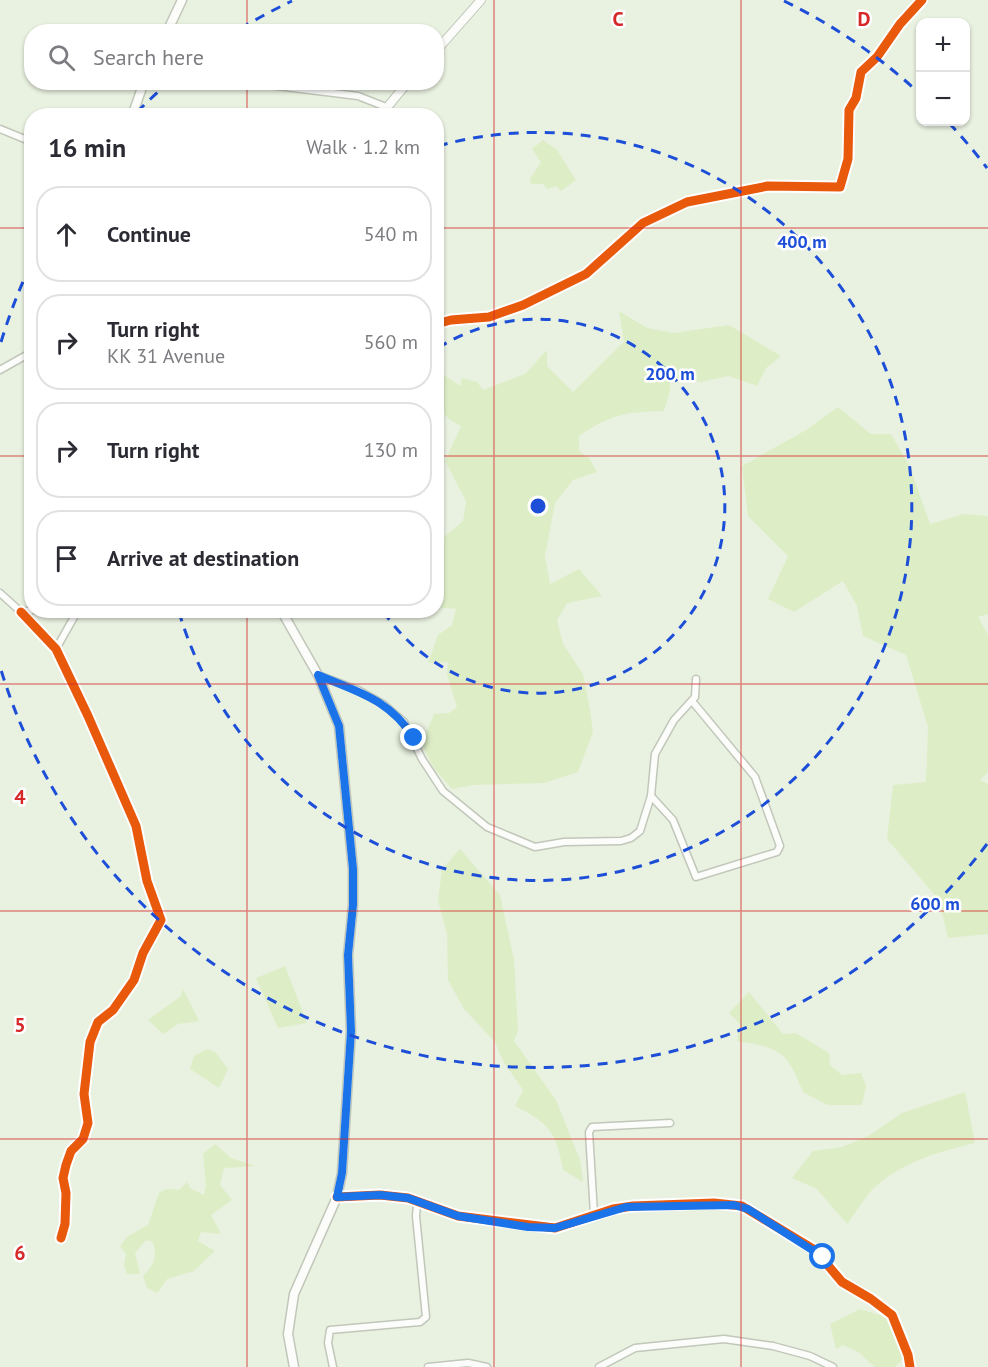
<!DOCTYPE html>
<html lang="en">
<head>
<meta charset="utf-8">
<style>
	body { margin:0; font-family:"PT Sans",sans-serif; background:#f7f7f7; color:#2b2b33 }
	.controls { position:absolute; right:18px; top:18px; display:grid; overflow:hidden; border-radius:12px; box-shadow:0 2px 4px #0004 }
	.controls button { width:54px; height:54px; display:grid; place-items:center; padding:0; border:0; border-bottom:2px solid #e1e1e2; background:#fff; color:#2b2b33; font:30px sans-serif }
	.stop { position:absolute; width:18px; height:18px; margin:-14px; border:4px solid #1a73e8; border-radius:50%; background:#fff }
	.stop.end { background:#1a73e8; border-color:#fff; box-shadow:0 2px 6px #0008 }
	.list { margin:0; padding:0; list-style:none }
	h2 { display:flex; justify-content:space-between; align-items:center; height:78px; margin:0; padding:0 24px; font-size:26px }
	h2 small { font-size:20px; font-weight:400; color:#7c7c81 }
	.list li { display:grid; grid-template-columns:39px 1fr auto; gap:18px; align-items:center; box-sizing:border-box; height:96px; margin:0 12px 12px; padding:0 12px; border:2px solid #e1e1e2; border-radius:24px }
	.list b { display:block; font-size:22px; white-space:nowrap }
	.list p { margin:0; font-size:20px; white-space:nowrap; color:#7c7c81 }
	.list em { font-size:20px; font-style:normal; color:#7c7c81 }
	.icon { flex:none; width:33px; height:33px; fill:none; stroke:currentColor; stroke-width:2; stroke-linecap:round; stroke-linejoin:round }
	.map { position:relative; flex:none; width:988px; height:1367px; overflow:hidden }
	.search { position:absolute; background:#fff; box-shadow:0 2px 4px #0004; left:24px; top:24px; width:420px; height:66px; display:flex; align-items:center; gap:15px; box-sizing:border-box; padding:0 21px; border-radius:24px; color:#7c7c81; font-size:22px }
	.panel { position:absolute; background:#fff; box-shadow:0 2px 4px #0004; left:24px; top:108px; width:420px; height:510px; border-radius:24px }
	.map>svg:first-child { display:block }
	.green { fill:#ddeec7 }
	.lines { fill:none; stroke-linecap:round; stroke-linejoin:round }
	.minor-casing { stroke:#c1c7ba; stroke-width:9 }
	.tertiary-casing { stroke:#c1c7ba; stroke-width:10 }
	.secondary-casing { stroke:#c1c7ba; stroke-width:11 }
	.minor { stroke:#fcfdfa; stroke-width:6 }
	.tertiary { stroke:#fcfdfa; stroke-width:8 }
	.secondary { stroke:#fcfdfa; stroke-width:8 }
	.cycleway-casing { stroke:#fff; stroke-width:13 }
	.cycleway { stroke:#e8590c; stroke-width:9 }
	.route { stroke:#1a73e8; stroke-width:8 }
	.grid { fill:none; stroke:#d62828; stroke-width:1.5; stroke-opacity:0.55 }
	.ring { fill:none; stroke:#1d4ed8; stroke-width:3; stroke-dasharray:10 8 }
	.grid-label { font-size:20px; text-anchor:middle; font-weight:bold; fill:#d62828; stroke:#fff; stroke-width:5; stroke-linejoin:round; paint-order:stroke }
	.centre { fill:#1d4ed8; stroke:#fff; stroke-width:3 }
	.ring-label { font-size:18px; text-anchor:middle; font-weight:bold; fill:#1d4ed8; stroke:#fff; stroke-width:5; stroke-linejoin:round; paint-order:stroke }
</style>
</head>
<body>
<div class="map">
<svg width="988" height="1367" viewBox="0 0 988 1367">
	<rect width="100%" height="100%" fill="#e9f1e0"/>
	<!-- green -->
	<g class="green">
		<polygon points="543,140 557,150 576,180 561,191 557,186 547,189 543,184 531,184 530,179 541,162 532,149"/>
		<path d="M619 311 647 328 674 333 729 325 781 356 766 368 757 386 729 376 700 382 670 376V391L664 411C624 412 612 414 579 436V451L589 458 597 472 573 480 555 503 545 556 550 584 579 569 602 596 567 603 557 620 563 644 583 674 590 710 593 732 578 772 544 783 474 785 452 789 433 767 422 744 434 714 449 713 457 707 447 675 448 662 428 663 438 635 452 625 456 609 437 607V543L463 521 466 501 445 461 461 426C434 413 436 397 437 370L460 386 462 378 477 382 483 390 525 374 547 350V366L573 392 624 342Z"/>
		<polygon points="838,407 871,434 891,434 910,467 930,524 964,514 988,516 988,614 978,617 988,635 988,772 980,780 988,784 988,934 948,938 939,900 887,839 893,785 926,782 928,727 906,655 863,636 857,606 843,581 794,612 768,599 788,556 748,516 742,466 806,430"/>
		<path d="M460 849 500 895 514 960 518 1030 514 1041 556 1100 580 1160 583 1182 563 1170C556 1132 550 1124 515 1106L523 1090 503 1061 495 1042 464 1009 448 980 447 934 438 900 442 869Z"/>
		<polygon points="285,966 307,1023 278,1028 256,978"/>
		<polygon points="183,989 199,1021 178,1024 163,1034 148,1020 181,996"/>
		<path d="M749 992 783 1034 796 1033 829 1053 830 1065 842 1075 861 1073 866 1086 862 1105H827L803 1092C787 1051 780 1048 737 1041L740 1024 729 1013Z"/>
		<polygon points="207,1049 215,1052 228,1069 219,1088 190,1069 194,1056"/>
		<path d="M965 1092 975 1143C940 1151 904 1162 876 1186 865 1196 856 1213 847 1224L817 1189 792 1178 813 1151 842 1147 870 1135 902 1113Z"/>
		<path d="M215 1144 231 1158 255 1166 224 1168 220 1185 232 1200 211 1215 221 1234 201 1232 198 1241 215 1251 194 1271 167 1279 157 1293 147 1288 143 1276C155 1264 157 1257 153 1242L146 1240 135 1253 140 1274H127L124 1265 126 1254 120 1246 128 1236 148 1225 159 1193 166 1189 179 1190 187 1182 190 1188 204 1195 206 1185 203 1154Z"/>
		<polygon points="860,1309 879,1315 884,1313 896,1329 904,1358 895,1367 875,1367 858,1352 843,1345 836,1349 830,1324"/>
	</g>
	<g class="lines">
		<!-- minor casing -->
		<g class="minor-casing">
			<g id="minor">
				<polyline points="243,82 358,96 386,107"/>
				<polyline points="0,129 32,142"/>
				<polyline points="436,324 451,320 489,317 523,305 586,274 643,223 687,202 768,186 840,187 848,159 849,110 856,98 861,72 877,57 900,24 922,0"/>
				<polyline points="0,370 32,352"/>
				<polyline points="0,593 21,612 34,610"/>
				<polyline points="21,612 56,649 88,716 136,826 147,881 161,920 143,953 134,980 113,1010 98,1022 90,1042 84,1094 88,1123 83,1139 71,1151 66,1165 63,1178 66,1193 65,1224 61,1238"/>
				<polyline points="56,649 78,610"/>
				<polyline points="318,675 358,690 383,704 404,722 422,759 443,791 487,827 535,847 564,842 621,841 631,838 640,831 651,796 655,754 674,720 695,697 696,679"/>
				<polyline points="651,796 673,820 696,877 777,852 780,846 755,777 692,701"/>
				<polyline points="337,1197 380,1195 408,1198 458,1216 555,1228 613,1209 633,1206 714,1203 742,1206 815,1250 842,1282 871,1299 892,1315 908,1355 910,1367"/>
				<polyline points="594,1214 589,1132 592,1127 670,1123"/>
				<polyline points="333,1367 328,1343 330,1330 420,1322 426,1317 416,1216 417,1204"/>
				<polyline points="428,1367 468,1363 487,1367"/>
				<polyline points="599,1367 635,1348 724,1339 773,1346 810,1356 833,1367"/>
			</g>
		</g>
		<!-- tertiary casing -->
		<g class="tertiary-casing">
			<g id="tertiary">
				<polyline points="436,51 481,0"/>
				<polyline points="380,116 408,82"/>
			</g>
		</g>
		<!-- secondary casing -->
		<g class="secondary-casing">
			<g id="secondary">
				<polyline points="167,32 182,0"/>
				<polyline points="132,116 144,82"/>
				<polyline points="281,610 318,675 339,726 353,869 353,905 348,955 351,1031 342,1173 337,1197 294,1294 288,1334 294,1367"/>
			</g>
		</g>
		<!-- minor -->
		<use href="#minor" class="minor"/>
		<!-- tertiary -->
		<use href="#tertiary" class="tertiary"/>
		<!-- secondary -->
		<use href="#secondary" class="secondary"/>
		<!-- cycleway casing -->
		<g class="cycleway-casing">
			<g id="cycleway">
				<polyline points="436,324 451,320 489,317 523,305 586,274 643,223 687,202 768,186 840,187 848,159 849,110 856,98 861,72 877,57 900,24 922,0"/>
				<polyline points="21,612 56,649 88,716 136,826 147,881 161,920 143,953 134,980 113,1010 98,1022 90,1042 84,1094 88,1123 83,1139 71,1151 66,1165 63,1178 66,1193 65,1224 61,1238"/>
				<polyline points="337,1197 380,1195 408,1198 458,1216 555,1228 613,1209 633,1206 714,1203 742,1206 815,1250 842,1282 871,1299 892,1315 908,1355 910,1367"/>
			</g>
		</g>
		<!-- cycleway -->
		<use href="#cycleway" class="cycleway"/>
	</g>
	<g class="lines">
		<!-- route -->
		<path class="route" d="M414 738C389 699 358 692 318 675L339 726 353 869V905L348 955 351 1031 342 1173 337 1197 380 1195 408 1198 458 1216 528 1227 555 1228 626 1207 734 1205 748 1209 823 1257"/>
	</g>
	<!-- grid -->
	<path class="grid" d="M247 0V32M494 0V1367M741 0V1367M247 82V116M0 228H32M436 228H988M0 456H32M436 456H988M247 610V1367M0 684H988M0 911H988M0 1139H988"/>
	<!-- distance rings -->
	<g class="ring">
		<path d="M438 348A187 187 0 1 1 383 611"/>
		<path d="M438 146A374 374 0 1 1 179 612"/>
		<path d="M987 844A562 562 0 0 1 1 670M1 342A562 562 0 0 1 31 264M137 112A562 562 0 0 1 166 85M240 29A562 562 0 0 1 292 1M784 1A562 562 0 0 1 918 92M949 123A562 562 0 0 1 987 168"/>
	</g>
	<g class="grid-label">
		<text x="618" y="26">C</text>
		<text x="864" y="26">D</text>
		<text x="20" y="804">4</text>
		<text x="20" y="1032">5</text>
		<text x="20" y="1260">6</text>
	</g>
	<circle cx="538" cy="506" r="9" class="centre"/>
	<g class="ring-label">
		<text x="802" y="248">400 m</text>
		<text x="670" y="380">200 m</text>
		<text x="935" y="910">600 m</text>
	</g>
</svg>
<div class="controls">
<button>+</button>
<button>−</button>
</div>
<div class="stop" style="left:823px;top:1257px"></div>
<div class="stop end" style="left:414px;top:738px"></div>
<div class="search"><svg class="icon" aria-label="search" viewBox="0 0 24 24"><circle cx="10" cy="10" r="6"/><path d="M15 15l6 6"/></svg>Search here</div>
<section class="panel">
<h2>16 min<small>Walk · 1.2 km</small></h2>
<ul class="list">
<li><svg class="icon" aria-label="ahead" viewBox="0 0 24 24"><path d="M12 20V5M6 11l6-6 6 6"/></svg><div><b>Continue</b></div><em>540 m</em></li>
<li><svg class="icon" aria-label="right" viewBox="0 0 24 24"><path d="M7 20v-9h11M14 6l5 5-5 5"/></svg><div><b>Turn right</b><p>KK 31 Avenue</p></div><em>560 m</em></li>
<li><svg class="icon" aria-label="right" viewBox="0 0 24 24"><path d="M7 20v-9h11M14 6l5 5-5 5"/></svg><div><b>Turn right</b></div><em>130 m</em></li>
<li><svg class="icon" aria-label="arrive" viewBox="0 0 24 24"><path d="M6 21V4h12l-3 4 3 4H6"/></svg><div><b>Arrive at destination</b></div></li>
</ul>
</section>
</div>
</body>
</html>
